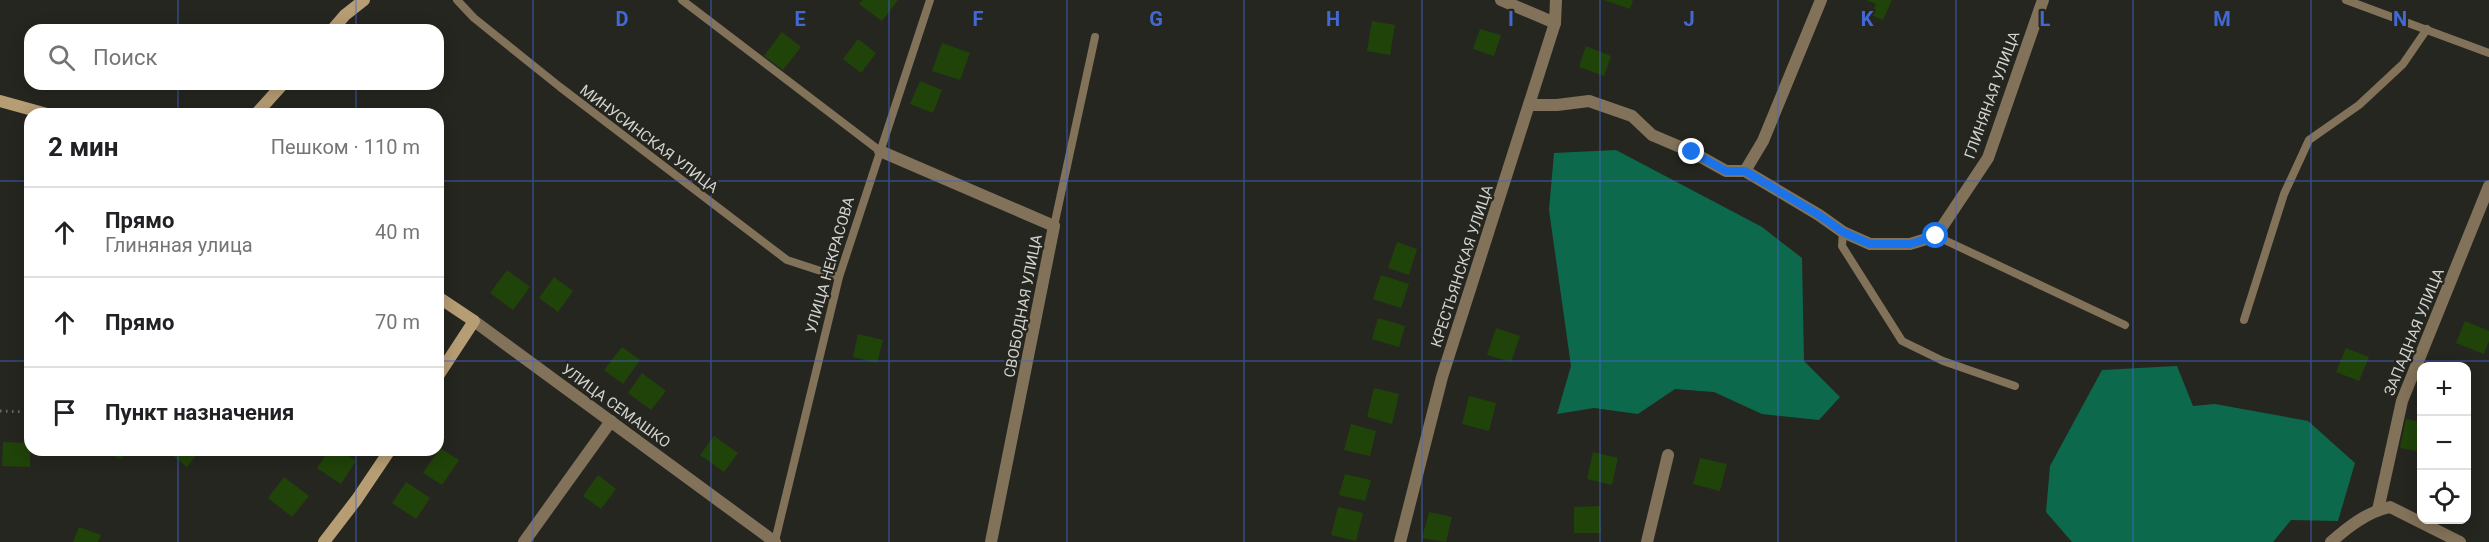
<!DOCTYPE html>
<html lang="ru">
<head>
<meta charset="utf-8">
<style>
	body { margin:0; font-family:Roboto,sans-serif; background:#f2f2f2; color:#202124 }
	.controls { position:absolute; right:18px; bottom:18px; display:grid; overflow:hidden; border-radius:12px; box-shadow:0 3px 15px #0003 }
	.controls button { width:54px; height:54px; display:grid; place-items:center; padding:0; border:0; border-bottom:2px solid #e0e0e0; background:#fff; color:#202124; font:30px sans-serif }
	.stop { position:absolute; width:18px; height:18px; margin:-14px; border:4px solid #1a73e8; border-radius:50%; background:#fff }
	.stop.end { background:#1a73e8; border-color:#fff; box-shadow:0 2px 6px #0008 }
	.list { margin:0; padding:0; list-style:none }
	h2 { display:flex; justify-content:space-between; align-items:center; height:78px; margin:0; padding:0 24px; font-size:26px }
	h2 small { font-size:20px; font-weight:400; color:#757577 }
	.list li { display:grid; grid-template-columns:39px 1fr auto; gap:18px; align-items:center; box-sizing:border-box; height:90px; padding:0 24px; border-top:2px solid #e0e0e0 }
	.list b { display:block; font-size:22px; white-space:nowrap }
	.list p { margin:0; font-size:20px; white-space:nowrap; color:#757577 }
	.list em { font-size:20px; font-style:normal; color:#757577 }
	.icon { flex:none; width:33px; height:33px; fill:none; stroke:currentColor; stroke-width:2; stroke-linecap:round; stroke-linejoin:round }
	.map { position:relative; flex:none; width:2489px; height:542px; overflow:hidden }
	.search { position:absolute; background:#fff; box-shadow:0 3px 15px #0003; left:24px; top:24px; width:420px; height:66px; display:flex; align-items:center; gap:15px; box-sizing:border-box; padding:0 21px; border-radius:18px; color:#757577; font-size:22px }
	.panel { position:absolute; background:#fff; box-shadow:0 3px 15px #0003; left:24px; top:108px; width:420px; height:348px; border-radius:18px }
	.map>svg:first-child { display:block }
	.water { fill:#0d694b }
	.building { fill:#204309 }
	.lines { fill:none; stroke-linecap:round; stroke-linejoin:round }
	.path { stroke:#6b6b66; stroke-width:3; stroke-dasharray:1.5 4.5; stroke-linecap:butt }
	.lane { stroke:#827259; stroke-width:8 }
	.street { stroke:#827259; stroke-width:12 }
	.secondary { stroke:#b79d74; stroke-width:12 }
	.route { stroke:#1a73e8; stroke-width:8 }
	.grid { fill:none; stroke:#4169d6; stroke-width:1.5; stroke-opacity:0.55 }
	.labels { text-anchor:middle; stroke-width:4.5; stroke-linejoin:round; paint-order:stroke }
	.street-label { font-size:15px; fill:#d3d3cf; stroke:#262620 }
	.grid-label { font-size:20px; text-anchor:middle; font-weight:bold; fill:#4169d6; stroke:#262620; stroke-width:4.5; stroke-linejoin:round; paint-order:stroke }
</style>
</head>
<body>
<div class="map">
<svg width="2489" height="542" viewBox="0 0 2489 542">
	<rect width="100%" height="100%" fill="#262620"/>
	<!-- water -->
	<g class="water">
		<polygon points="1616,150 1762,227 1802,258 1804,361 1840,397 1819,420 1762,414 1714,392 1675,389 1638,414 1594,408 1557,414 1571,366 1549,210 1554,153"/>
		<polygon points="2177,366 2193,406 2215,404 2308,421 2355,463 2338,521 2291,520 2273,542 2072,542 2046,512 2050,466 2102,370"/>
	</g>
	<!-- building -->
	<g class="building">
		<polygon points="862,0 898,0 882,21 859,4"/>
		<polygon points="1604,0 1633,0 1630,9"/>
		<polygon points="1866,0 1892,0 1883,20 1871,15 1876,4"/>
		<polygon points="1372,21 1395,25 1390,55 1367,51"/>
		<polygon points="1480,29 1501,35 1494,56 1473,49"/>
		<polygon points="782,32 801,47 783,70 764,56"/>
		<polygon points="858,39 876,53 861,73 843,59"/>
		<polygon points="942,43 970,53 960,80 932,71"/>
		<polygon points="1586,46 1611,56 1604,76 1579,67"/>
		<polygon points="920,81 942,90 933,113 910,104"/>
		<polygon points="1397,242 1417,249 1409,275 1388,268"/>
		<polygon points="507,270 530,287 513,310 490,293"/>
		<polygon points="1381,275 1409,284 1401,308 1373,299"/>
		<polygon points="554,277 573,291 558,312 539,298"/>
		<polygon points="1378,318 1405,326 1399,347 1372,339"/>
		<polygon points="2465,321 2489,331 2489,341 2484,354 2456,343"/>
		<polygon points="1496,328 1520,336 1511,362 1487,355"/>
		<polygon points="858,334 883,340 877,363 853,357"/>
		<polygon points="622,347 640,360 623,384 604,370"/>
		<polygon points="2346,348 2369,357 2359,381 2336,372"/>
		<polygon points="642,373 666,391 651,410 628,393"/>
		<polygon points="1374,388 1399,394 1392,424 1367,417"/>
		<polygon points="1469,396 1496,403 1489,431 1462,424"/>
		<polygon points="2406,419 2422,422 2422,452 2400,448"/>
		<polygon points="1351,424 1376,431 1370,456 1344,450"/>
		<polygon points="714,436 738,453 724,472 700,455"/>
		<polygon points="3,442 30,443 30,467 2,466"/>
		<polygon points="440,448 459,460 442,485 423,473"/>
		<polygon points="95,450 125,450 122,459"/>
		<polygon points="171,450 200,450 187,467 169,453"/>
		<polygon points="329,450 340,450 356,461 341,484 317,468"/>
		<polygon points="1593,452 1618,458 1612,485 1587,479"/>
		<polygon points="1700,458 1727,464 1720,491 1693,484"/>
		<polygon points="1345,474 1371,480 1365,501 1339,495"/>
		<polygon points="598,475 616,489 601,509 583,496"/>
		<polygon points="284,477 309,496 292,517 268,498"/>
		<polygon points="406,482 430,498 416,519 392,503"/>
		<polygon points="1600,506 1601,533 1574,533 1574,507"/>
		<polygon points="1338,507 1363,513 1356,541 1331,535"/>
		<polygon points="1429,512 1452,517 1446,542 1422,538"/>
		<polygon points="79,527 101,535 98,542 73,542"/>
	</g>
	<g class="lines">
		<!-- path -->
		<polyline class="path" points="0,411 30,412"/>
		<!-- lane -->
		<g class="lane">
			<polyline points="457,0 474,18 560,87 787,260 839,277"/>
			<polyline points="682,0 880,151"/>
			<polyline points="2346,0 2489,53"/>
			<polyline points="1054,226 1095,37"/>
			<polyline points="1843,232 1842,246 1902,341 1943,361 2015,386"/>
			<polyline points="1936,236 2125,325"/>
			<polyline points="2244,320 2284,194 2309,140 2359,105 2403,64 2427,29"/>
			<polyline points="775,541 839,277 930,0"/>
		</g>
		<!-- street -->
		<g class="street">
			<polyline points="1501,0 1555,23"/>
			<polyline points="1529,105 1557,105 1589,101 1632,116 1652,135 1692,152 1726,171 1745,171 1819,215 1843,232 1870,244 1910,244 1936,236 1988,158 2043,0"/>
			<polyline points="880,151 1054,226 991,542"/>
			<polyline points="1745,171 1763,141 1821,0"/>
			<polyline points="474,321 775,542"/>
			<polyline points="2378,510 2402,401 2489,186"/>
			<polyline points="524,542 611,421"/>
			<polyline points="1400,542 1442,377 1555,23 1556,0"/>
			<polyline points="1647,542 1668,455"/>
			<path d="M2331 542C2348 527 2367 512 2390 507L2460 542"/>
		</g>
		<!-- secondary -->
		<g class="secondary">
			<polyline points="332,30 345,15 364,0"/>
			<polyline points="0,101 47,114"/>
			<polyline points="256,114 283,84"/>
			<polyline points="438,297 474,321 438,376"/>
			<polyline points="324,542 357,499 390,450"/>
		</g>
	</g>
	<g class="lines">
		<!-- route -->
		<polyline class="route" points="1692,152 1726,171 1745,171 1819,215 1843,232 1870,244 1910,244 1936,236"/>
	</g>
	<!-- grid -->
	<path class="grid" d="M178 0V30M356 0V30M533 0V542M711 0V542M889 0V542M1067 0V542M1244 0V542M1422 0V542M1600 0V542M1778 0V542M1956 0V542M2133 0V542M2311 0V542M178 84V114M356 84V114M0 181H30M438 181H2489M0 361H30M438 361H2489M178 450V542M356 450V542"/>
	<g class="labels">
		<!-- street labels -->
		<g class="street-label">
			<text transform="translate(1992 95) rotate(-70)" y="5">ГЛИНЯНАЯ УЛИЦА</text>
			<text transform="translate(649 139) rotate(37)" y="5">МИНУСИНСКАЯ УЛИЦА</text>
			<text transform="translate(830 265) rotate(-74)" y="5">УЛИЦА НЕКРАСОВА</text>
			<text transform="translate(1462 266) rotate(-72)" y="5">КРЕСТЬЯНСКАЯ УЛИЦА</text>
			<text transform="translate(1023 306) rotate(-79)" y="5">СВОБОДНАЯ УЛИЦА</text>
			<text transform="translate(2414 332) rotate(-68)" y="5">ЗАПАДНАЯ УЛИЦА</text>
			<text transform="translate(616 406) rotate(36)" y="5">УЛИЦА СЕМАШКО</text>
		</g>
	</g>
	<g class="grid-label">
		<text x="622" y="26">D</text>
		<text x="800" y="26">E</text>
		<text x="978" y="26">F</text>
		<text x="1156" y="26">G</text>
		<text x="1333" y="26">H</text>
		<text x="1511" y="26">I</text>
		<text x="1689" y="26">J</text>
		<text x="1867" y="26">K</text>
		<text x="2045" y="26">L</text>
		<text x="2222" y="26">M</text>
		<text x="2400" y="26">N</text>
	</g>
</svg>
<div class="controls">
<button>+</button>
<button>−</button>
<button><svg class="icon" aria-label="locate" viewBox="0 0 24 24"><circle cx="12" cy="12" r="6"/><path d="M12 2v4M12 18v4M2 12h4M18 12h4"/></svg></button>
</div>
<div class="stop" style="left:1936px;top:236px"></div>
<div class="stop end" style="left:1692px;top:152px"></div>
<div class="search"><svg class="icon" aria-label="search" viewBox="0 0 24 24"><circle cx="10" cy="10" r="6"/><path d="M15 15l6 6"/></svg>Поиск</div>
<section class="panel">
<h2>2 мин<small>Пешком · 110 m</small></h2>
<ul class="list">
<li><svg class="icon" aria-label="ahead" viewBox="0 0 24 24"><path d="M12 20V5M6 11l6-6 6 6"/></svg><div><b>Прямо</b><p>Глиняная улица</p></div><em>40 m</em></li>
<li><svg class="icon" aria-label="ahead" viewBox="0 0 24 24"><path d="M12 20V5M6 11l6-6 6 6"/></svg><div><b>Прямо</b></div><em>70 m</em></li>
<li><svg class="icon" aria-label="arrive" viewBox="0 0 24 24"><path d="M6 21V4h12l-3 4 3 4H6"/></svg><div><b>Пункт назначения</b></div></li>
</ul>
</section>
</div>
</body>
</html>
